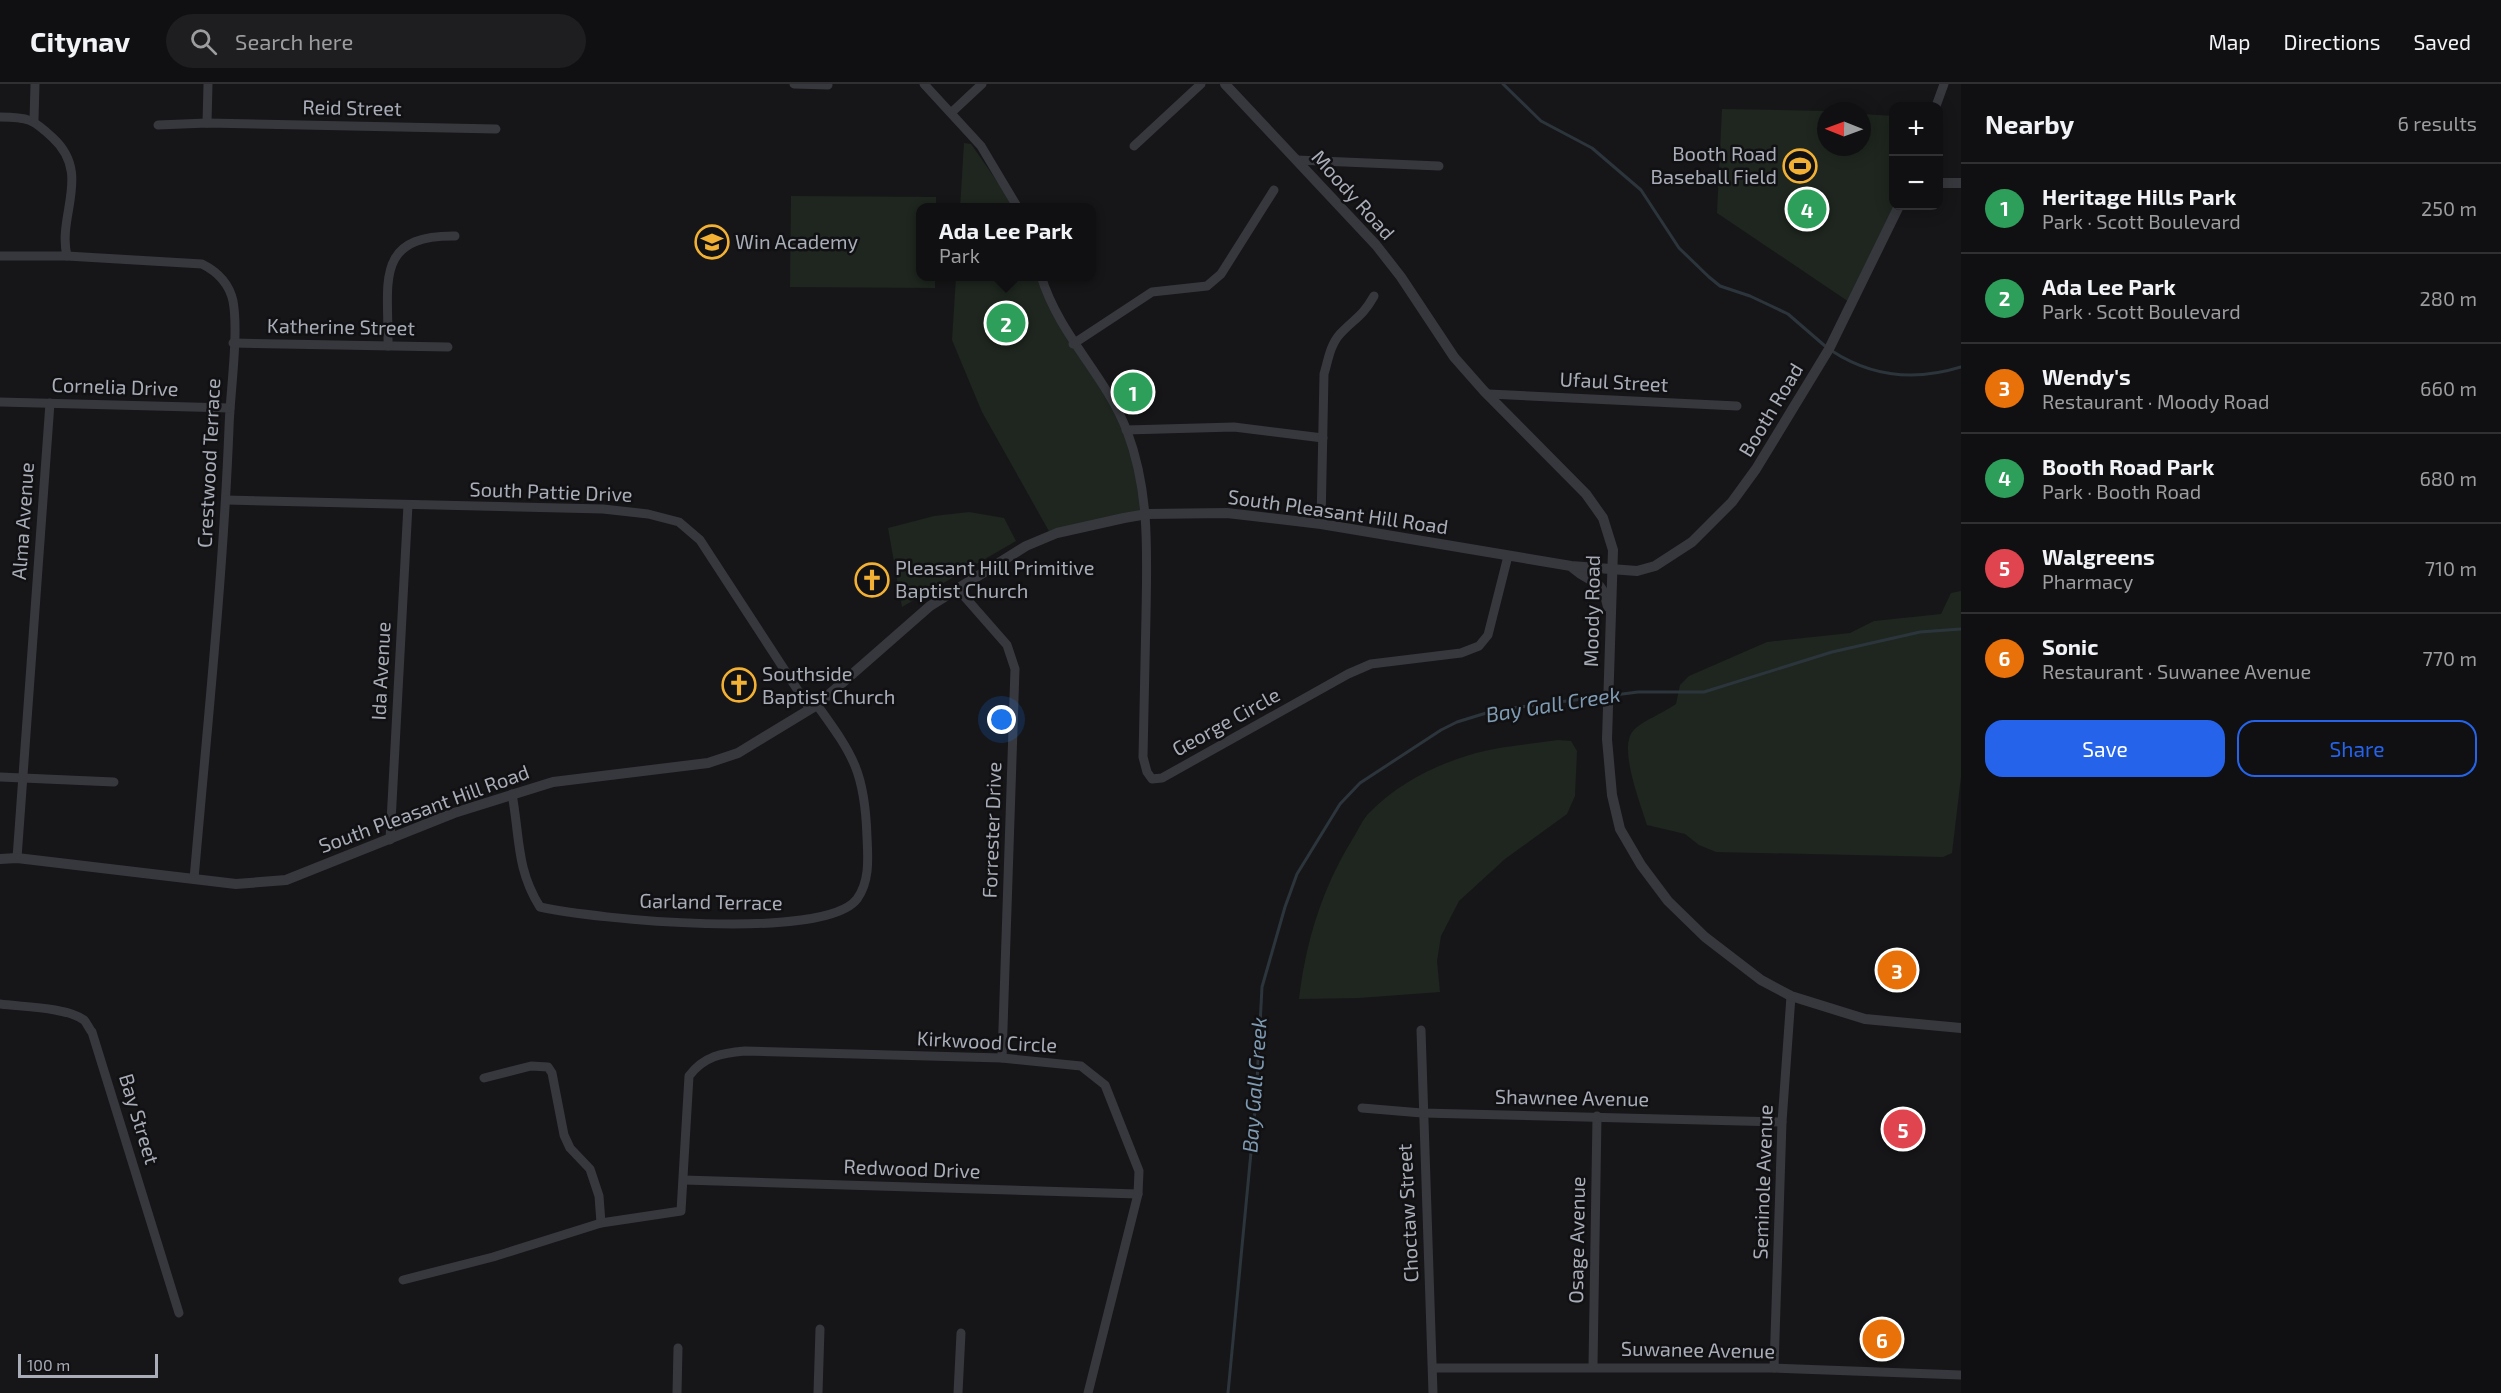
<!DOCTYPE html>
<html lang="en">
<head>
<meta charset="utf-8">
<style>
	body { margin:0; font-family:"Exo 2",sans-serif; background:#1e1e20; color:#f1f3f6 }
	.controls { position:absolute; right:18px; top:18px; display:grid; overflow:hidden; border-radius:12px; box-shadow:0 3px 15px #0003 }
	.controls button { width:54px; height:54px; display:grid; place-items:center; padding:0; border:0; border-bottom:2px solid #303032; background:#101012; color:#f1f3f6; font:30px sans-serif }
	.compass { position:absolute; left:1817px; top:18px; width:54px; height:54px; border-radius:50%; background:#101012; box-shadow:0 3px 15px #0003; rotate:271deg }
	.scale { position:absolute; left:18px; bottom:15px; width:140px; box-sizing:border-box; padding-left:6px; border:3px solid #a8adb8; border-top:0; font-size:16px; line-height:21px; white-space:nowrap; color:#a8adb8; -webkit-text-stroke:4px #111113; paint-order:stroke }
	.you { position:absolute; left:1002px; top:636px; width:21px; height:21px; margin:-15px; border:4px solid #fff; border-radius:50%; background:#1a73e8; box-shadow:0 0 0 9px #1a73e833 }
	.badge { display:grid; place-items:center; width:39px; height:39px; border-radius:50%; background:#2563eb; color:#fff; font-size:20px; font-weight:700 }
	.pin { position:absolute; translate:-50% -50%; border:3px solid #fff; box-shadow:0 2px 6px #0006 }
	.popup { position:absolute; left:916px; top:119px; width:180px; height:78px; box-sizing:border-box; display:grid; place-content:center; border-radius:12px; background:#101012; filter:drop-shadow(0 2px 4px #0005); font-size:20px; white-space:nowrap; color:#9c9d9f }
	.popup b { font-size:22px; color:#f1f3f6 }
	.popup::after { content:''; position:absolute; left:50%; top:100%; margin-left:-12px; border:12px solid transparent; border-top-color:#101012 }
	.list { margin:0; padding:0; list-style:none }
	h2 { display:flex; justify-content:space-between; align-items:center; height:78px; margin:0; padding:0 24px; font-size:26px }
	h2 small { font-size:20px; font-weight:400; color:#9c9d9f }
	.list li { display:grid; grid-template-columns:39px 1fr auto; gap:18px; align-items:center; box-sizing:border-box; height:90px; padding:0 24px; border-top:2px solid #303032 }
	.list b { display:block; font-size:22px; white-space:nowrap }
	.list p { margin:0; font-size:20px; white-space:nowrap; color:#9c9d9f }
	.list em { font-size:20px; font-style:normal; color:#9c9d9f }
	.actions { display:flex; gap:12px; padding:18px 24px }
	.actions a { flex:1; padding:14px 0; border:2px solid #2563eb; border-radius:18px; text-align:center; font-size:21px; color:#2563eb }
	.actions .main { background:#2563eb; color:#fff }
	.icon { flex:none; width:33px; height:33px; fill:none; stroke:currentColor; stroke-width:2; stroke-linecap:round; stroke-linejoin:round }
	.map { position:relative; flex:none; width:1961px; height:1309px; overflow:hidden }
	header { display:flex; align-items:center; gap:36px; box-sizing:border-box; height:84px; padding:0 30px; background:#101012; border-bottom:2px solid #303032 }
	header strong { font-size:28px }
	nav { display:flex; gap:33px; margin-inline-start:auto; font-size:21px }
	.search { width:420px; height:54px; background:#1e1e20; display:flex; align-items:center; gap:15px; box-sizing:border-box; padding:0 21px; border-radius:33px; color:#9c9d9f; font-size:22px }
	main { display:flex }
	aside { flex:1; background:#101012 }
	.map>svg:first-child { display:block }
	.green { fill:#1e261f }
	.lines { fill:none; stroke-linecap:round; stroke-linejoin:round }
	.stream { stroke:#2c353c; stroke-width:3 }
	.minor { stroke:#37383d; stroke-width:9 }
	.tertiary { stroke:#37383d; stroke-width:10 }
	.labels { text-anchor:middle; stroke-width:5; stroke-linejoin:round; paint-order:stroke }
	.street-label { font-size:20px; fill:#a8adb8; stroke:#111113 }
	.poi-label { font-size:20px; fill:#a8adb8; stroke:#111113; text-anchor:start }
	.water-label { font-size:21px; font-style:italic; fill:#7f9bb3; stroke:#111113 }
</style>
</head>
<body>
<header>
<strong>Citynav</strong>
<div class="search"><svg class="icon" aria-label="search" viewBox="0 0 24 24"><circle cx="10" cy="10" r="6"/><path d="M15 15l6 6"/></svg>Search here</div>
<nav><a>Map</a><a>Directions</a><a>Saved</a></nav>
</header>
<main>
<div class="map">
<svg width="1961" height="1309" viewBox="0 0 1961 1309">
	<rect width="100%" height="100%" fill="#161618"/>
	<!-- green -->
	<g class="green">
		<polygon points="1722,25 1826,27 1826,63 1862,63 1862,30 1893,32 1894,122 1852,220 1717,129"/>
		<polygon points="964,59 971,60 1015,123 960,124"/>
		<polygon points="791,112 936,113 936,123 920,124 920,192 935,193 935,204 790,203"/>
		<path d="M956 193H1039C1055 245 1085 271 1110 317 1129 351 1135 390 1144 428L1050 449 982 328 952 256Z"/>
		<polygon points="969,428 1004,434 1016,457 902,523 888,444 934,432"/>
		<path d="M1961 507V693L1952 769 1943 773 1716 768 1699 761 1685 750 1647 741C1641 721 1618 664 1633 647 1640 638 1665 628 1676 620L1680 601 1689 592 1767 558 1850 549 1874 537 1941 530 1951 509Z"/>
		<path d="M1558 656 1571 657 1577 667 1575 712 1567 730 1505 775 1459 817 1441 852 1437 877 1440 908 1359 914 1299 915C1306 857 1322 805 1352 756 1358 747 1362 736 1369 729 1398 699 1437 680 1476 669 1502 662 1531 660 1558 656Z"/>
	</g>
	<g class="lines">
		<!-- stream -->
		<g class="stream">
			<polyline points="1503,0 1541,37 1592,64 1641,106 1679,164 1709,193 1720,202 1750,212 1788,230 1825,262"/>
			<path d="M1832 267C1872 293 1916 297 1961 283"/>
			<polyline points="1228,1309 1256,1016 1262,903 1285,823 1297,790 1340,720 1360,699 1441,646 1457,638 1496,626 1638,608 1704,608 1832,568 1920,548 1961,545"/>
		</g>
		<!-- minor -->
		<g class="minor">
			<polyline points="794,0 828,1"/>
			<polyline points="924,0 981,62 1018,124"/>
			<polyline points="1936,22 1944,0"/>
			<polyline points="952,28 982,0"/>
			<path d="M0 33C28 33 33 35 53 54 92 90 57 131 67 172"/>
			<polyline points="34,36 35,0"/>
			<polyline points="207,39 208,0"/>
			<polyline points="158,41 207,39 496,45"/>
			<polyline points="1134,62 1201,0"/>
			<polyline points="1297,76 1439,82"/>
			<path d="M0 172H67L202 180C218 188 229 199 233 217 239 250 230 309 229 344 223 495 207 645 194 795"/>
			<path d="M1041 192C1060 253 1105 290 1127 347 1150 408 1147 468 1146 531 1145 578 1144 626 1143 673L1147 688 1152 695 1162 694 1348 590 1371 580 1461 569 1479 562 1488 551 1508 472"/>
			<polyline points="233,259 448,263"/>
			<polyline points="1073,260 1152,208 1207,202 1221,190 1274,106"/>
			<path d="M388 262C389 200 373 151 455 152"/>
			<polyline points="1489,310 1737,322"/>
			<polyline points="0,318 230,324"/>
			<polyline points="1126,346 1234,343 1323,354"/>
			<polyline points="226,416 603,425 648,430 679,438 700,456 810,625"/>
			<path d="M1321 440 1324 290C1328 277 1330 261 1340 250 1354 235 1363 232 1374 212"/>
			<polyline points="957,504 1007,561 1015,585 1002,974"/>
			<polyline points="0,693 114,698"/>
			<path d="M512 710C520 753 516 785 540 823 593 835 824 858 857 815 870 797 868 774 867 753 865 689 854 672 817 621"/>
			<polyline points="390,756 408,421"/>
			<polyline points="17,774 50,319"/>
			<path d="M0 920C22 923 66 923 84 936 87 939 89 945 92 948L179 1229"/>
			<polyline points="1421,946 1433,1309"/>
			<polyline points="484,994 531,982 548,983 552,989 564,1051 570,1064 590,1085 599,1112 601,1139"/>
			<polyline points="1362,1024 1422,1029 1782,1038"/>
			<polyline points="684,1096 1138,1110"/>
			<path d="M403 1196 493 1173 601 1139 681 1127 689 992C704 972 722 969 745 967L1002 974 1081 982 1105 1001 1139 1087 1138 1110 1088 1309"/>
			<polyline points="1593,1282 1597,1032"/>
			<polyline points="1434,1284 1774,1284 1961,1291"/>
			<polyline points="1774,1284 1782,1038 1791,912"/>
			<polyline points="677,1309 678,1264"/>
			<polyline points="818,1309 820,1245"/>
			<polyline points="958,1309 961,1249"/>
		</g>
		<!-- tertiary -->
		<g class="tertiary">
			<polyline points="1225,0 1376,161 1401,193 1454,273 1484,307 1586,410 1603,434 1613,466 1607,655 1612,711 1620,745 1641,781 1668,817 1705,853 1761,896 1791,912 1865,935 1961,944"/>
			<polyline points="1938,99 1961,99"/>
			<path d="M1573 484C1592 501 1601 492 1608 523"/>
			<polyline points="0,775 17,774 236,800 286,796 454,729 553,698 708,679 738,669 817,621 930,522 1026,462 1057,449 1124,434 1147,430 1227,429 1321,440 1571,482 1637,487 1655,482 1692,458 1732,418 1756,385 1829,265 1899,122"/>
		</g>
	</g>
	<!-- icons -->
	<defs>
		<g id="stadium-ring" transform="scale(1.725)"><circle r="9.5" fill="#111113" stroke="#f2b134" stroke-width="1.5"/><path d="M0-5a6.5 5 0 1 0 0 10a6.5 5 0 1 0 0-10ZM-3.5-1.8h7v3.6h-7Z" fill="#f2b134"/></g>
		<g id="school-ring" transform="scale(1.725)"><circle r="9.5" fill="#111113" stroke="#f2b134" stroke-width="1.5"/><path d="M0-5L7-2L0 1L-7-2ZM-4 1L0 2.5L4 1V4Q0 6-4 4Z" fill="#f2b134"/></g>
		<g id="church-ring" transform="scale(1.725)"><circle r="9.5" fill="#111113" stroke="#f2b134" stroke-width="1.5"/><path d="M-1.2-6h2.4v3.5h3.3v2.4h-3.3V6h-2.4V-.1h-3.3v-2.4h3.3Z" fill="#f2b134"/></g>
	</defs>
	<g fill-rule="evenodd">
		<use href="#stadium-ring" x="1800" y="82"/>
		<use href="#school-ring" x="712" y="158"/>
		<use href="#church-ring" x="872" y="496"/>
		<use href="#church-ring" x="739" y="601"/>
	</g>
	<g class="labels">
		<!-- street labels -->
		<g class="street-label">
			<text transform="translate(352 24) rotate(1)" y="7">Reid Street</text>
			<text transform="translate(1353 111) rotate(48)" y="7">Moody Road</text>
			<text transform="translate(341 243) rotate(1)" y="7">Katherine Street</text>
			<text transform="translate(1614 298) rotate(3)" y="7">Ufaul Street</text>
			<text transform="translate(115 303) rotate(2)" y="7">Cornelia Drive</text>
			<text transform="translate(1771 326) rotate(-59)" y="7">Booth Road</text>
			<text transform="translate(209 379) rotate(-87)" y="7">Crestwood Terrace</text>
			<text transform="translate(551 408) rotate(2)" y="7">South Pattie Drive</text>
			<text transform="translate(1338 428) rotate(8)" y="7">South Pleasant Hill Road</text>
			<text transform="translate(23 437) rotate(-86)" y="7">Alma Avenue</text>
			<text transform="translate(1592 527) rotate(-89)" y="7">Moody Road</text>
			<text transform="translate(381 587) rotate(-87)" y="7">Ida Avenue</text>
			<text transform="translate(1226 638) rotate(-29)" y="7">George Circle</text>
			<text transform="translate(424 725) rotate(-20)" y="7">South Pleasant Hill Road</text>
			<text transform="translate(992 746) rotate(-88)" y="7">Forrester Drive</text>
			<text transform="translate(711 818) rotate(1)" y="7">Garland Terrace</text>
			<text transform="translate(987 958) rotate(3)" y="7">Kirkwood Circle</text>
			<text transform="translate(1572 1014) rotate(1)" y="7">Shawnee Avenue</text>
			<text transform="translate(139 1035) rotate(73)" y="7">Bay Street</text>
			<text transform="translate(912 1085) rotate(2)" y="7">Redwood Drive</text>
			<text transform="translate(1763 1098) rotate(-88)" y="7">Seminole Avenue</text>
			<text transform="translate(1408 1129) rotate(-93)" y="7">Choctaw Street</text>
			<text transform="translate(1577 1156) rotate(-89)" y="7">Osage Avenue</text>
			<text transform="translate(1698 1266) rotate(1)" y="7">Suwanee Avenue</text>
		</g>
		<!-- poi labels -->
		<g class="poi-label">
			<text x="1777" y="77" text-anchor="end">Booth Road<tspan x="1777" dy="23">Baseball Field</tspan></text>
			<text x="735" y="165">Win Academy</text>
			<text x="895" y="491">Pleasant Hill Primitive<tspan x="895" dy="23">Baptist Church</tspan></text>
			<text x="762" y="597">Southside<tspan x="762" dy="23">Baptist Church</tspan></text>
		</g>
		<!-- water labels -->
		<g class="water-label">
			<text transform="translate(1553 621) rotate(-9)" y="7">Bay Gall Creek</text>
			<text transform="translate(1255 1001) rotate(-86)" y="7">Bay Gall Creek</text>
		</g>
	</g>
</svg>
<div class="controls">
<button>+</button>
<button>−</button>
</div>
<svg class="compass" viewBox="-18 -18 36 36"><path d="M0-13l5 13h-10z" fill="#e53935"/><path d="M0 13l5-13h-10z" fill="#9c9d9f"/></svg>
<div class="scale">100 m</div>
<div class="you"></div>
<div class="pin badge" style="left:1133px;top:308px;background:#2e9e5b">1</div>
<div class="pin badge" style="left:1006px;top:239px;background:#2e9e5b">2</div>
<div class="popup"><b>Ada Lee Park</b>Park</div>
<div class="pin badge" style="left:1897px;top:886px;background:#e8710a">3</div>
<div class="pin badge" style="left:1807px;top:125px;background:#2e9e5b">4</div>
<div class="pin badge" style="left:1903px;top:1045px;background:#e0444e">5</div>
<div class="pin badge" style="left:1882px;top:1255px;background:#e8710a">6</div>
</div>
<aside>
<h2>Nearby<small>6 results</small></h2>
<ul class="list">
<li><span class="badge" style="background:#2e9e5b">1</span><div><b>Heritage Hills Park</b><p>Park · Scott Boulevard</p></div><em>250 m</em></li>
<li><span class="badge" style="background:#2e9e5b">2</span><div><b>Ada Lee Park</b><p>Park · Scott Boulevard</p></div><em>280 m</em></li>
<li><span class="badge" style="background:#e8710a">3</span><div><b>Wendy's</b><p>Restaurant · Moody Road</p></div><em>660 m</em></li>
<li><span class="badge" style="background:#2e9e5b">4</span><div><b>Booth Road Park</b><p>Park · Booth Road</p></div><em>680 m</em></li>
<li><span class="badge" style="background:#e0444e">5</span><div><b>Walgreens</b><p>Pharmacy</p></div><em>710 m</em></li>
<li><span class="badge" style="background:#e8710a">6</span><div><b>Sonic</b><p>Restaurant · Suwanee Avenue</p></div><em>770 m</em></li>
</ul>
<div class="actions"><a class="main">Save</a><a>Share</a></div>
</aside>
</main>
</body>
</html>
